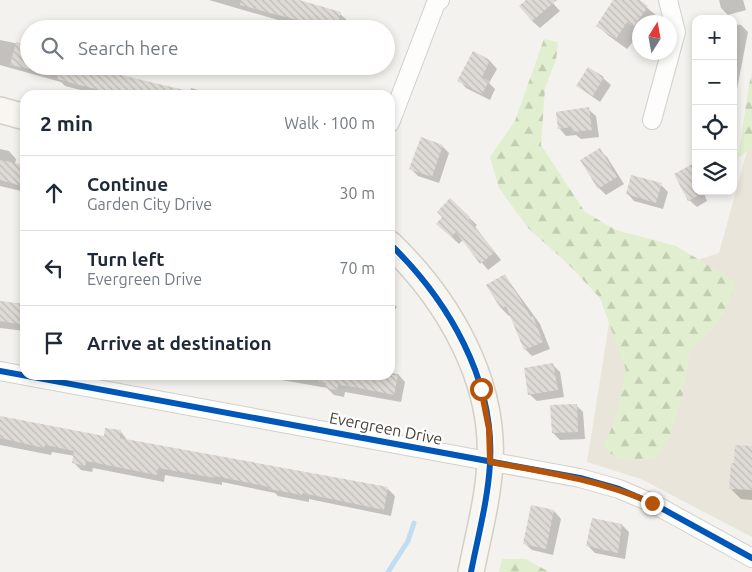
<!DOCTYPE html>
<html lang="en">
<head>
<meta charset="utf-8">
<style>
	body { margin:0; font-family:Ubuntu,sans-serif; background:#f6f6f7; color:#1f2937 }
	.controls { position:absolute; right:15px; top:15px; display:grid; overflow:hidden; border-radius:10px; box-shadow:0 2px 8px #0003 }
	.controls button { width:45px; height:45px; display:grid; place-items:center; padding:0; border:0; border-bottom:1px solid #e0e1e3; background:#fff; color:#1f2937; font:25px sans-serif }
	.compass { position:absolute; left:632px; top:15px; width:45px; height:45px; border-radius:50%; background:#fff; box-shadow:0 2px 8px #0003; rotate:11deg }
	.stop { position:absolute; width:15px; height:15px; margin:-11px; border:4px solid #b45309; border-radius:50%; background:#fff }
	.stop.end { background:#b45309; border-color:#fff; box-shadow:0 1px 5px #0008 }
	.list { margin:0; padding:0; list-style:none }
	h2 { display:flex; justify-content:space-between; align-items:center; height:65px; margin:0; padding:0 20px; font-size:21px }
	h2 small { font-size:16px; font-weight:400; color:#747a83 }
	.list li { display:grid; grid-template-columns:32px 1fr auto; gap:15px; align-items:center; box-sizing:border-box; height:75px; padding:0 20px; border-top:1px solid #e0e1e3 }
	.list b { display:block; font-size:19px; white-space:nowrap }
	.list p { margin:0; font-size:16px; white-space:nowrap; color:#747a83 }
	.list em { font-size:16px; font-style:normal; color:#747a83 }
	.icon { flex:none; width:28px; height:28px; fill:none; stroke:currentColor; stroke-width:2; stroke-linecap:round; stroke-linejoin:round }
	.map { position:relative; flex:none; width:752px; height:572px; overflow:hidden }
	.search { position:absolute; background:#fff; box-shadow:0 2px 8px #0003; left:20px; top:20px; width:375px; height:55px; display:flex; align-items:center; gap:12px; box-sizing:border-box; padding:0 18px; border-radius:28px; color:#747a83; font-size:19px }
	.panel { position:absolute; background:#fff; box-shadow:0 2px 8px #0003; left:20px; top:90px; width:375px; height:290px; border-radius:15px }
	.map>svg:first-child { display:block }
	.education { fill:#eae5da }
	.forest { fill:url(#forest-firs) }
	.shadow { fill:#0003 }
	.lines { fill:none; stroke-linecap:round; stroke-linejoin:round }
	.stream { stroke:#c0ddf1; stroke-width:5 }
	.building { fill:url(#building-back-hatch) }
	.street-casing { stroke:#d2d0cb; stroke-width:20 }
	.secondary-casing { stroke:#d3cfc5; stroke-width:28 }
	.street { stroke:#fdfdfc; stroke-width:18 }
	.secondary { stroke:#f7f6f1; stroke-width:25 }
	.cycleway-casing { stroke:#fff; stroke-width:9 }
	.cycleway { stroke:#0057b8; stroke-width:6 }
	.route { stroke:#b45309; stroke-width:6 }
	.labels { text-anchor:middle; stroke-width:4.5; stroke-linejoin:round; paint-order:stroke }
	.street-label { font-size:16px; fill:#4b4439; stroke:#fff }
</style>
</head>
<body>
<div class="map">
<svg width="752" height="572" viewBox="0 0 752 572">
	<defs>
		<pattern id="forest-firs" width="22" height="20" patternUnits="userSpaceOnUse" patternTransform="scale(1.25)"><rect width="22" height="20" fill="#e1eecf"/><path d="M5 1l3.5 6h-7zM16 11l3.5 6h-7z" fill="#c3cdb2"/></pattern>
		<pattern id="building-back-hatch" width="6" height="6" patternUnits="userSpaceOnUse" patternTransform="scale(1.25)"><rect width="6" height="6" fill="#dedbd6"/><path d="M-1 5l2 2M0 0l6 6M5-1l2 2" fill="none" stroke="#c0bdb8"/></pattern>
	</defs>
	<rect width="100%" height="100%" fill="#f4f2ee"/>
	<!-- education -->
	<polygon class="education" points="752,133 752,537 641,479 587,462 615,286 719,253"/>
	<!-- forest -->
	<g class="forest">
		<path d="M544 39 558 42 556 60 545 88 541 145 585 212 616 230 676 246 736 282 726 310 712 330 690 351 683 394 670 436 655 458C635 462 619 464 604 447L615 419 626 370 600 298 568 264 528 228 499 188 490 157 515 121Z"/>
		<path d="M752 72V149L737 158C744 130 745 100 752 72Z"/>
		<polygon points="502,559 526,559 549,572 499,572"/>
	</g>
	<!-- shadow -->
	<g class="shadow">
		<polygon points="209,0 295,0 340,14 348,21 347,24 368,29 309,29"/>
		<polygon points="528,0 550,0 560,11 540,28 532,21"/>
		<polygon points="615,0 638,0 658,17 655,22 640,22 640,33 627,49 609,36 598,26"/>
		<polygon points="719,0 743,0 746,10 728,15 721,8"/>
		<polygon points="733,24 741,25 748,32 733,110"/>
		<polygon points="0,40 29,46 29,66 89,66 93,70 190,93 191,88 217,95 92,93 65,86 61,82 0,65"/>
		<polygon points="473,53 490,61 497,69 489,83 495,89 490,100 466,88 459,80"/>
		<polygon points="603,78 611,85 600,102 577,86"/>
		<polygon points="588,109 596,116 599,137 581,139 576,135 566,136 559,128"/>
		<polygon points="442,146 449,153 439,183 418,176 411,169"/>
		<polygon points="0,149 9,151 16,159 15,164 25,166 25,192 0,186"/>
		<polygon points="599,150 607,157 624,184 606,195 599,188"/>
		<polygon points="661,185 668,192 663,209 634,201 627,193"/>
		<polygon points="696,191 703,191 707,201 697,207 689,200"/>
		<polygon points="450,200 477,225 475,227 501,260 488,270 463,240 459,244 438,224 444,218"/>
		<polygon points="505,276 540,324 550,349 532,356 525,349 511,315 509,316 502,309"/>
		<polygon points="24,299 25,331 0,328 0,302 23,305"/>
		<polygon points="390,300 397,307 390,316"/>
		<polygon points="553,365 560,372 564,397 537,401 529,394"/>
		<polygon points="390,373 398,374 405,382 401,402 345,392 344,397 334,395 327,388 259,376 259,379 246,375 390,375"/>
		<polygon points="576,405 583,412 585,439 560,440 553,433"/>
		<polygon points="0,418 105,437 106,429 121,432 128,441 388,489 395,496 391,516 309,499 309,502 278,496 275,493 222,482 222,485 165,475 164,482 93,468 92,472 81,470 73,462 75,456 52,452 51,455 0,445"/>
		<polygon points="752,447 752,500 741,499 730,488 735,464"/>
		<polygon points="532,507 554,511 561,519 553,555 532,550 524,543"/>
		<polygon points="593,520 622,525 629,532 625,559 595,553 588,546"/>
	</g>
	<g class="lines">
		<!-- stream -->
		<polyline class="stream" points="388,572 408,541 414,523"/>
	</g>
	<!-- building -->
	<g class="building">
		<polygon points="241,0 299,0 341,12 336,29 307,29 309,23 240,5"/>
		<polygon points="526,0 557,0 532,21 519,6"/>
		<polygon points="613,0 640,0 648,6 634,27 627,22 616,39 596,26"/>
		<polygon points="16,42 29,45 29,69 10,65"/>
		<polygon points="473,51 490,60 482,77 489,81 482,94 457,81"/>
		<polygon points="61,66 83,66 184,90 184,95 118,95 57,79"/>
		<polygon points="588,67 604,77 593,96 576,86"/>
		<polygon points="589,107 592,130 572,132 572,127 558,129 556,112"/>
		<polygon points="421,137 443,145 432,177 409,169"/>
		<polygon points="600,148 617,177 598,189 580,160"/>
		<polygon points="0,160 25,165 25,187 0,180"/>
		<polygon points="696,162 696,191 701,194 688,201 674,174"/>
		<polygon points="631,175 662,183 656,203 626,194"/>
		<polygon points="450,198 470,217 469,219 495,252 480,264 456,232 451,237 436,224 442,217 437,212"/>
		<polygon points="505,274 531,317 533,316 543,342 524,350 506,306 501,309 486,285"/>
		<polygon points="0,301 25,304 25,325 0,321"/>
		<polygon points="553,363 558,390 528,395 524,368"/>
		<polygon points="320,375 398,375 394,395 354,387 338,385 337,390 325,388 326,383 319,382"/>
		<polygon points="577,404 578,432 552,433 550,405"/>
		<polygon points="0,416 104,436 105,428 121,430 120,438 388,487 384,510 302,493 302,495 269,489 269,487 215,476 215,478 158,468 157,475 86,461 85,466 72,463 74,451 45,445 44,448 0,438"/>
		<polygon points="735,445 752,446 752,490 729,489 731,463 734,463"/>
		<polygon points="531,505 554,510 546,549 523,544"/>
		<polygon points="592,518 622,524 618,553 586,546"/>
	</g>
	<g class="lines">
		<!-- street casing -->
		<g class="street-casing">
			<g id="street">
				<polyline points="652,120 676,32 668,0"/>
				<polyline points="390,123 436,3 440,0"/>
				<polyline points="0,371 580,478 619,489 652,503 752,558"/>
			</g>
		</g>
		<!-- secondary casing -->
		<g class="secondary-casing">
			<g id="secondary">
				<polyline points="0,110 25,117"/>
				<path d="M390 244C448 300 495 380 490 463 488 500 478 536 471 572"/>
			</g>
		</g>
		<!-- street -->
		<use href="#street" class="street"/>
		<!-- secondary -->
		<use href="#secondary" class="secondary"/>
		<!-- cycleway casing -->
		<g class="cycleway-casing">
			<g id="cycleway">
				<path d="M390 244C448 300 495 380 490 463 488 500 478 536 471 572"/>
				<polyline points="0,371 580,478 619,489 652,503 752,558"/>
			</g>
		</g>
		<!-- cycleway -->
		<use href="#cycleway" class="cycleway"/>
	</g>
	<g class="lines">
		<!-- route -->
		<path class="route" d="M481 389 489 429 490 462C546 472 600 480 652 503"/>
	</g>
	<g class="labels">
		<!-- street labels -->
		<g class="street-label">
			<text transform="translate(386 428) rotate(11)" y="6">Evergreen Drive</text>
		</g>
	</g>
</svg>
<div class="controls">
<button>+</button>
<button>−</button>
<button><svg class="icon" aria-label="locate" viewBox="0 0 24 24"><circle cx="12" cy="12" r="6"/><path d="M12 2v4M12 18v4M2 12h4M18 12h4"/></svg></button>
<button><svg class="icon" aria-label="layers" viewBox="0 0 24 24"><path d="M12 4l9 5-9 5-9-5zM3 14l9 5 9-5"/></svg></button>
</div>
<svg class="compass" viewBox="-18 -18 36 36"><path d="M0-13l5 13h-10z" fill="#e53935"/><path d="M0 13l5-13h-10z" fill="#747a83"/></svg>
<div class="stop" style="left:481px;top:389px"></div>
<div class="stop end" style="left:652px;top:503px"></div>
<div class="search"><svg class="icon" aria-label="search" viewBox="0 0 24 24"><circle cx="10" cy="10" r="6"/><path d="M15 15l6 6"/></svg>Search here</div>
<section class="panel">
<h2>2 min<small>Walk · 100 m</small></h2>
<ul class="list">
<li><svg class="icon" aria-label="ahead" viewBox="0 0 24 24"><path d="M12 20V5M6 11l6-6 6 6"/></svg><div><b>Continue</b><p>Garden City Drive</p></div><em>30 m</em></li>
<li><svg class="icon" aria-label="left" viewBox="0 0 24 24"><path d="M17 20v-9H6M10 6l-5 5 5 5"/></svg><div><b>Turn left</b><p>Evergreen Drive</p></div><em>70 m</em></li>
<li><svg class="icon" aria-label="arrive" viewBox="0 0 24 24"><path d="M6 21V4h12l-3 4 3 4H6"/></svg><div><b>Arrive at destination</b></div></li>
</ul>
</section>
</div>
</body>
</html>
